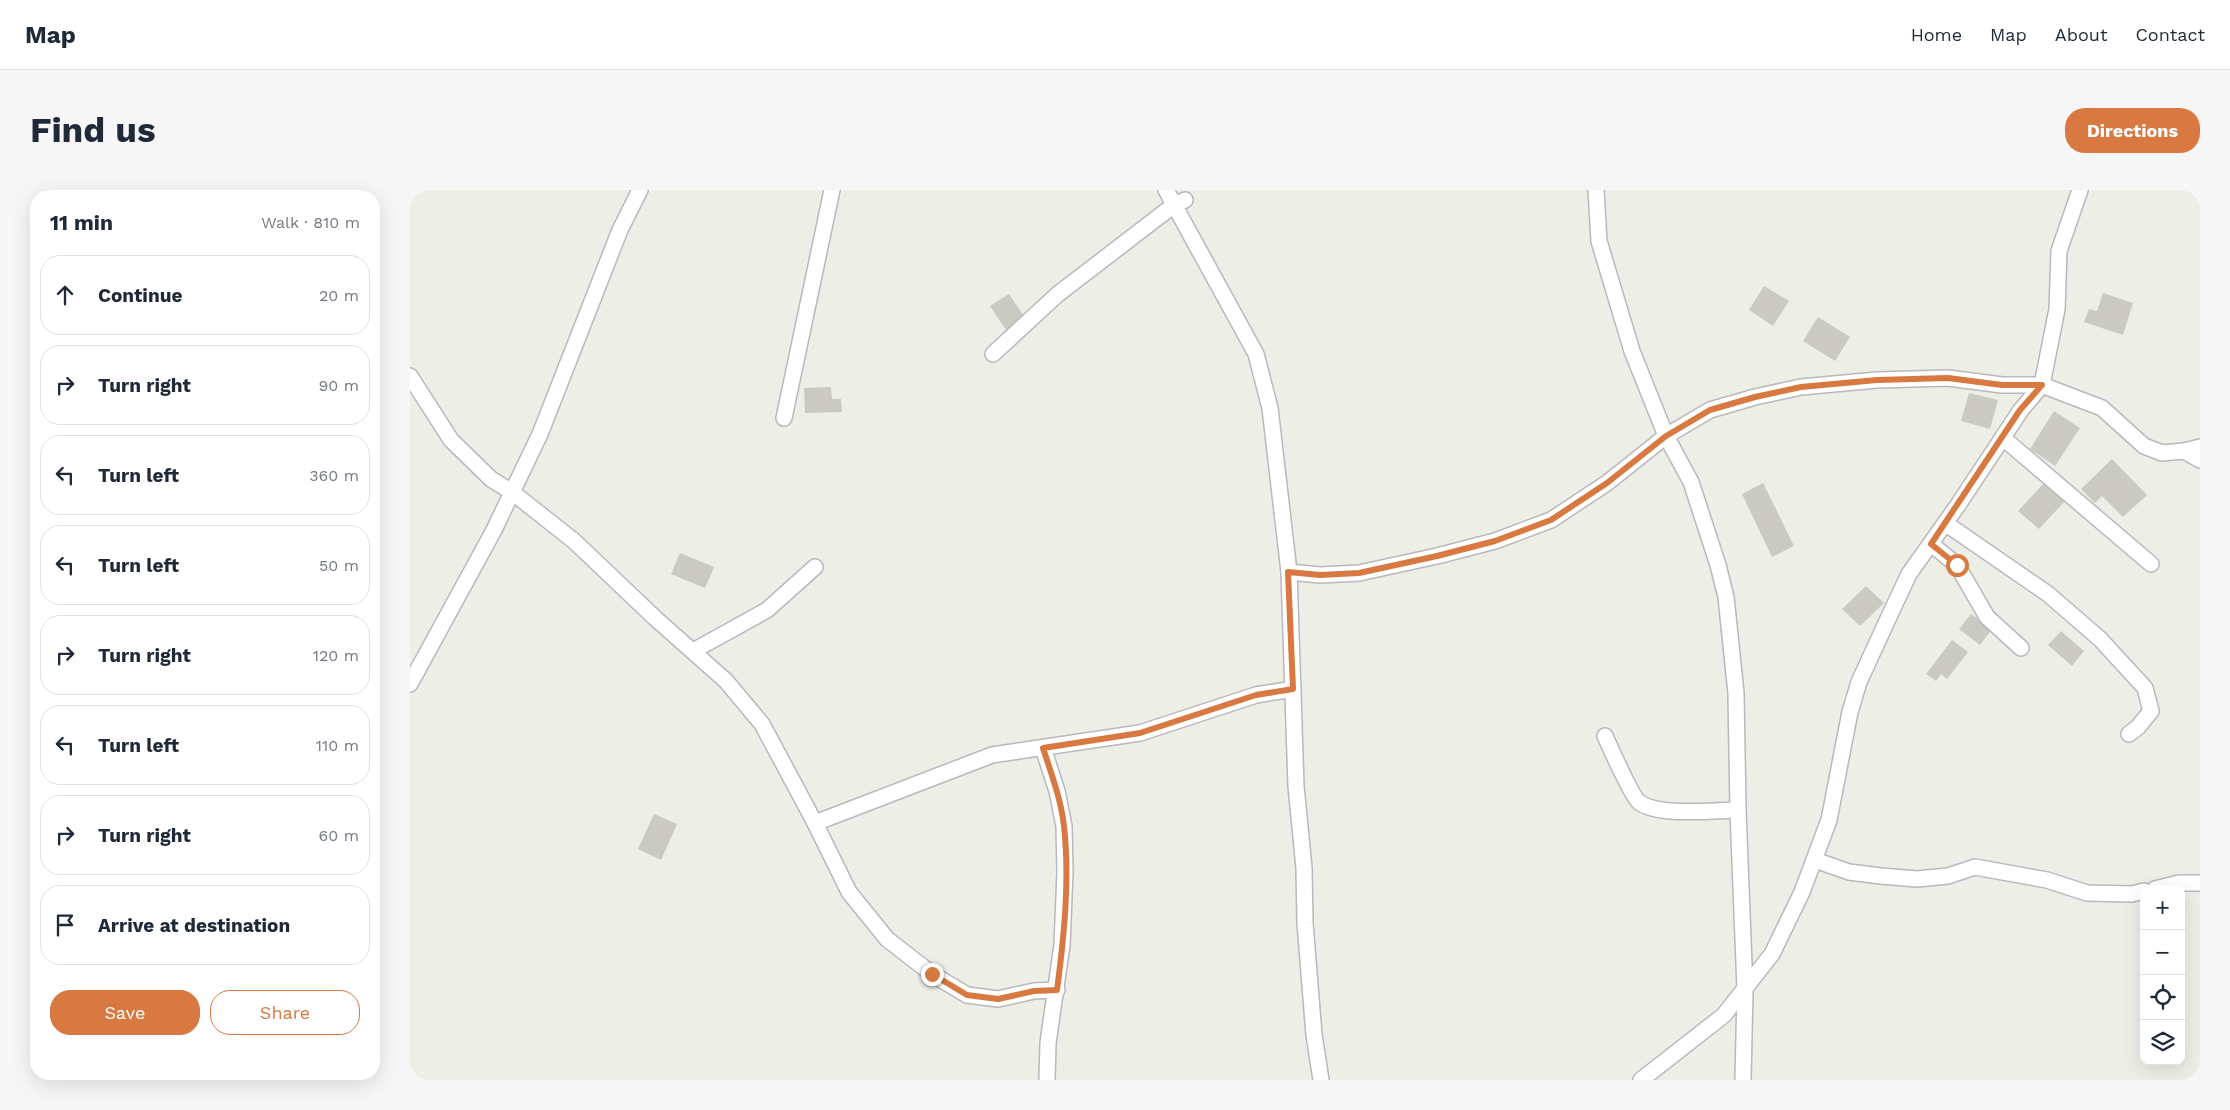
<!DOCTYPE html>
<html lang="en">
<head>
<meta charset="utf-8">
<style>
	body { margin:0; font-family:"Work Sans",sans-serif; background:#f6f6f7; color:#1f2937 }
	.controls { position:absolute; right:15px; bottom:15px; display:grid; overflow:hidden; border-radius:10px; box-shadow:0 5px 20px #0002 }
	.controls button { width:45px; height:45px; display:grid; place-items:center; padding:0; border:0; border-bottom:1px solid #e0e1e3; background:#fff; color:#1f2937; font:25px sans-serif }
	.stop { position:absolute; width:15px; height:15px; margin:-11px; border:4px solid #d87941; border-radius:50%; background:#fff }
	.stop.end { background:#d87941; border-color:#fff; box-shadow:0 1px 5px #0008 }
	.list { margin:0; padding:0; list-style:none }
	h2 { display:flex; justify-content:space-between; align-items:center; height:65px; margin:0; padding:0 20px; font-size:21px }
	h2 small { font-size:16px; font-weight:400; color:#747a83 }
	.list li { display:grid; grid-template-columns:32px 1fr auto; gap:15px; align-items:center; box-sizing:border-box; height:80px; margin:0 10px 10px; padding:0 10px; border:1px solid #e0e1e3; border-radius:20px }
	.list b { display:block; font-size:19px; white-space:nowrap }
	.list em { font-size:16px; font-style:normal; color:#747a83 }
	.actions { display:flex; gap:10px; padding:15px 20px }
	.actions a { flex:1; padding:11px 0; border:1px solid #d87941; border-radius:20px; text-align:center; font-size:18px; color:#d87941 }
	.actions .main { background:#d87941; color:#fff }
	.icon { flex:none; width:28px; height:28px; fill:none; stroke:currentColor; stroke-width:2; stroke-linecap:round; stroke-linejoin:round }
	.map { position:relative; flex:none; width:1790px; height:890px; overflow:hidden; border-radius:20px }
	header { display:flex; align-items:center; gap:30px; box-sizing:border-box; height:70px; padding:0 25px; background:#fff; border-bottom:1px solid #e0e1e3 }
	header strong { font-size:24px }
	nav { display:flex; gap:28px; margin-inline-start:auto; font-size:18px }
	.intro { display:flex; align-items:center; justify-content:space-between; box-sizing:border-box; height:120px; padding:0 30px }
	h1 { margin:0; font-size:35px }
	.button { padding:12px 22px; border-radius:20px; background:#d87941; color:#fff; font-size:18px; font-weight:700 }
	main { display:flex; gap:30px; padding:0 30px }
	aside { flex:1; background:#fff; border-radius:20px; box-shadow:0 5px 20px #0002 }
	.map>svg:first-child { display:block }
	.building { fill:#cac9c2 }
	.lines { fill:none; stroke-linecap:round; stroke-linejoin:round }
	.minor-casing { stroke:#b8b8be; stroke-width:18 }
	.minor { stroke:#fff; stroke-width:15 }
	.route { stroke:#d87941; stroke-width:6 }
</style>
</head>
<body>
<header>
<strong>Map</strong>
<nav><a>Home</a><a>Map</a><a>About</a><a>Contact</a></nav>
</header>
<div class="intro"><h1>Find us</h1><a class="button">Directions</a></div>
<main>
<aside>
<h2>11 min<small>Walk · 810 m</small></h2>
<ul class="list">
<li><svg class="icon" aria-label="ahead" viewBox="0 0 24 24"><path d="M12 20V5M6 11l6-6 6 6"/></svg><div><b>Continue</b></div><em>20 m</em></li>
<li><svg class="icon" aria-label="right" viewBox="0 0 24 24"><path d="M7 20v-9h11M14 6l5 5-5 5"/></svg><div><b>Turn right</b></div><em>90 m</em></li>
<li><svg class="icon" aria-label="left" viewBox="0 0 24 24"><path d="M17 20v-9H6M10 6l-5 5 5 5"/></svg><div><b>Turn left</b></div><em>360 m</em></li>
<li><svg class="icon" aria-label="left" viewBox="0 0 24 24"><path d="M17 20v-9H6M10 6l-5 5 5 5"/></svg><div><b>Turn left</b></div><em>50 m</em></li>
<li><svg class="icon" aria-label="right" viewBox="0 0 24 24"><path d="M7 20v-9h11M14 6l5 5-5 5"/></svg><div><b>Turn right</b></div><em>120 m</em></li>
<li><svg class="icon" aria-label="left" viewBox="0 0 24 24"><path d="M17 20v-9H6M10 6l-5 5 5 5"/></svg><div><b>Turn left</b></div><em>110 m</em></li>
<li><svg class="icon" aria-label="right" viewBox="0 0 24 24"><path d="M7 20v-9h11M14 6l5 5-5 5"/></svg><div><b>Turn right</b></div><em>60 m</em></li>
<li><svg class="icon" aria-label="arrive" viewBox="0 0 24 24"><path d="M6 21V4h12l-3 4 3 4H6"/></svg><div><b>Arrive at destination</b></div></li>
</ul>
<div class="actions"><a class="main">Save</a><a>Share</a></div>
</aside>
<div class="map">
<svg width="1790" height="890" viewBox="0 0 1790 890">
	<rect width="100%" height="100%" fill="#edeee6"/>
	<!-- building -->
	<g class="building">
		<polygon points="1354,96 1379,111 1363,136 1339,120"/>
		<polygon points="1693,103 1723,113 1713,145 1674,132 1679,119 1687,121"/>
		<polygon points="599,104 615,128 596,140 580,116"/>
		<polygon points="1408,127 1440,147 1425,171 1393,151"/>
		<polygon points="421,197 422,209 431,209 432,222 395,223 394,198"/>
		<polygon points="1559,203 1588,210 1580,239 1551,231"/>
		<polygon points="1644,221 1670,238 1645,276 1620,259"/>
		<polygon points="1702,269 1737,305 1713,327 1692,306 1685,313 1671,299"/>
		<polygon points="1635,292 1656,310 1629,339 1608,321"/>
		<polygon points="1353,293 1384,356 1362,367 1332,304"/>
		<polygon points="270,363 304,377 295,398 261,384"/>
		<polygon points="1456,396 1474,413 1450,436 1432,419"/>
		<polygon points="1561,424 1582,439 1570,455 1549,439"/>
		<polygon points="1651,441 1674,461 1662,476 1638,455"/>
		<polygon points="1542,450 1558,462 1537,489 1531,484 1526,491 1516,484"/>
		<polygon points="244,624 267,634 251,670 228,659"/>
	</g>
	<g class="lines">
		<!-- minor casing -->
		<g class="minor-casing">
			<g id="minor">
				<polyline points="756,0 846,164 860,218 879,382 886,596 894,678 895,733 904,845 911,890"/>
				<polyline points="1186,0 1189,51 1222,161 1256,246 1281,292 1308,375 1316,407 1326,503 1328,620 1335,800 1333,890"/>
				<polyline points="583,164 648,104 764,15 775,10"/>
				<polyline points="0,186 41,250 81,289 102,302 164,351 245,428 316,491 352,534 405,633 439,702 477,749 522,784 557,805 588,809 624,801 647,800"/>
				<polyline points="374,228 422,0"/>
				<polyline points="1593,248 1741,374"/>
				<polyline points="1774,261 1790,270"/>
				<polyline points="1535,333 1638,404 1690,449 1735,498 1741,521 1728,537 1719,544"/>
				<polyline points="1521,354 1547,375 1577,427 1611,458"/>
				<polyline points="879,382 910,385 949,383 1027,366 1085,351 1141,330 1197,293 1256,246 1300,220 1345,207 1391,197 1467,190 1538,188 1592,195 1632,195 1692,218 1734,256 1752,263 1774,261 1790,257"/>
				<polyline points="283,461 357,420 405,377"/>
				<polyline points="0,494 84,340 130,244 210,40 230,0"/>
				<path d="M1195 546C1200 557 1222 607 1229 612 1248 627 1303 620 1328 620"/>
				<polyline points="633,558 647,601 654,636 655,682 652,755 638,853 637,890"/>
				<polyline points="405,633 582,565 730,543 846,505 883,499"/>
				<polyline points="1405,670 1439,682 1471,686 1507,689 1538,686 1565,677 1637,690 1677,703 1722,704 1734,701"/>
				<polyline points="1745,699 1769,693 1790,693"/>
				<polyline points="1231,890 1314,825 1362,764 1392,702 1419,630 1440,522 1449,492 1477,431 1499,384 1548,315 1611,220 1632,195 1647,119 1649,61 1670,0"/>
			</g>
		</g>
		<!-- minor -->
		<use href="#minor" class="minor"/>
	</g>
	<g class="lines">
		<!-- route -->
		<path class="route" d="M522 784 557 805 588 809 624 801 647 800C654 747 660 690 654 636 651 609 641 583 633 558L730 543 846 505 883 499 878 382 910 385 949 383 1027 366 1085 351 1141 330 1197 293 1256 246 1300 220 1345 207 1391 197 1467 190 1538 188 1592 195H1632L1610 220 1521 354 1547 375"/>
	</g>
</svg>
<div class="controls">
<button>+</button>
<button>−</button>
<button><svg class="icon" aria-label="locate" viewBox="0 0 24 24"><circle cx="12" cy="12" r="6"/><path d="M12 2v4M12 18v4M2 12h4M18 12h4"/></svg></button>
<button><svg class="icon" aria-label="layers" viewBox="0 0 24 24"><path d="M12 4l9 5-9 5-9-5zM3 14l9 5 9-5"/></svg></button>
</div>
<div class="stop" style="left:1547px;top:375px"></div>
<div class="stop end" style="left:522px;top:784px"></div>
</div>
</main>
</body>
</html>
